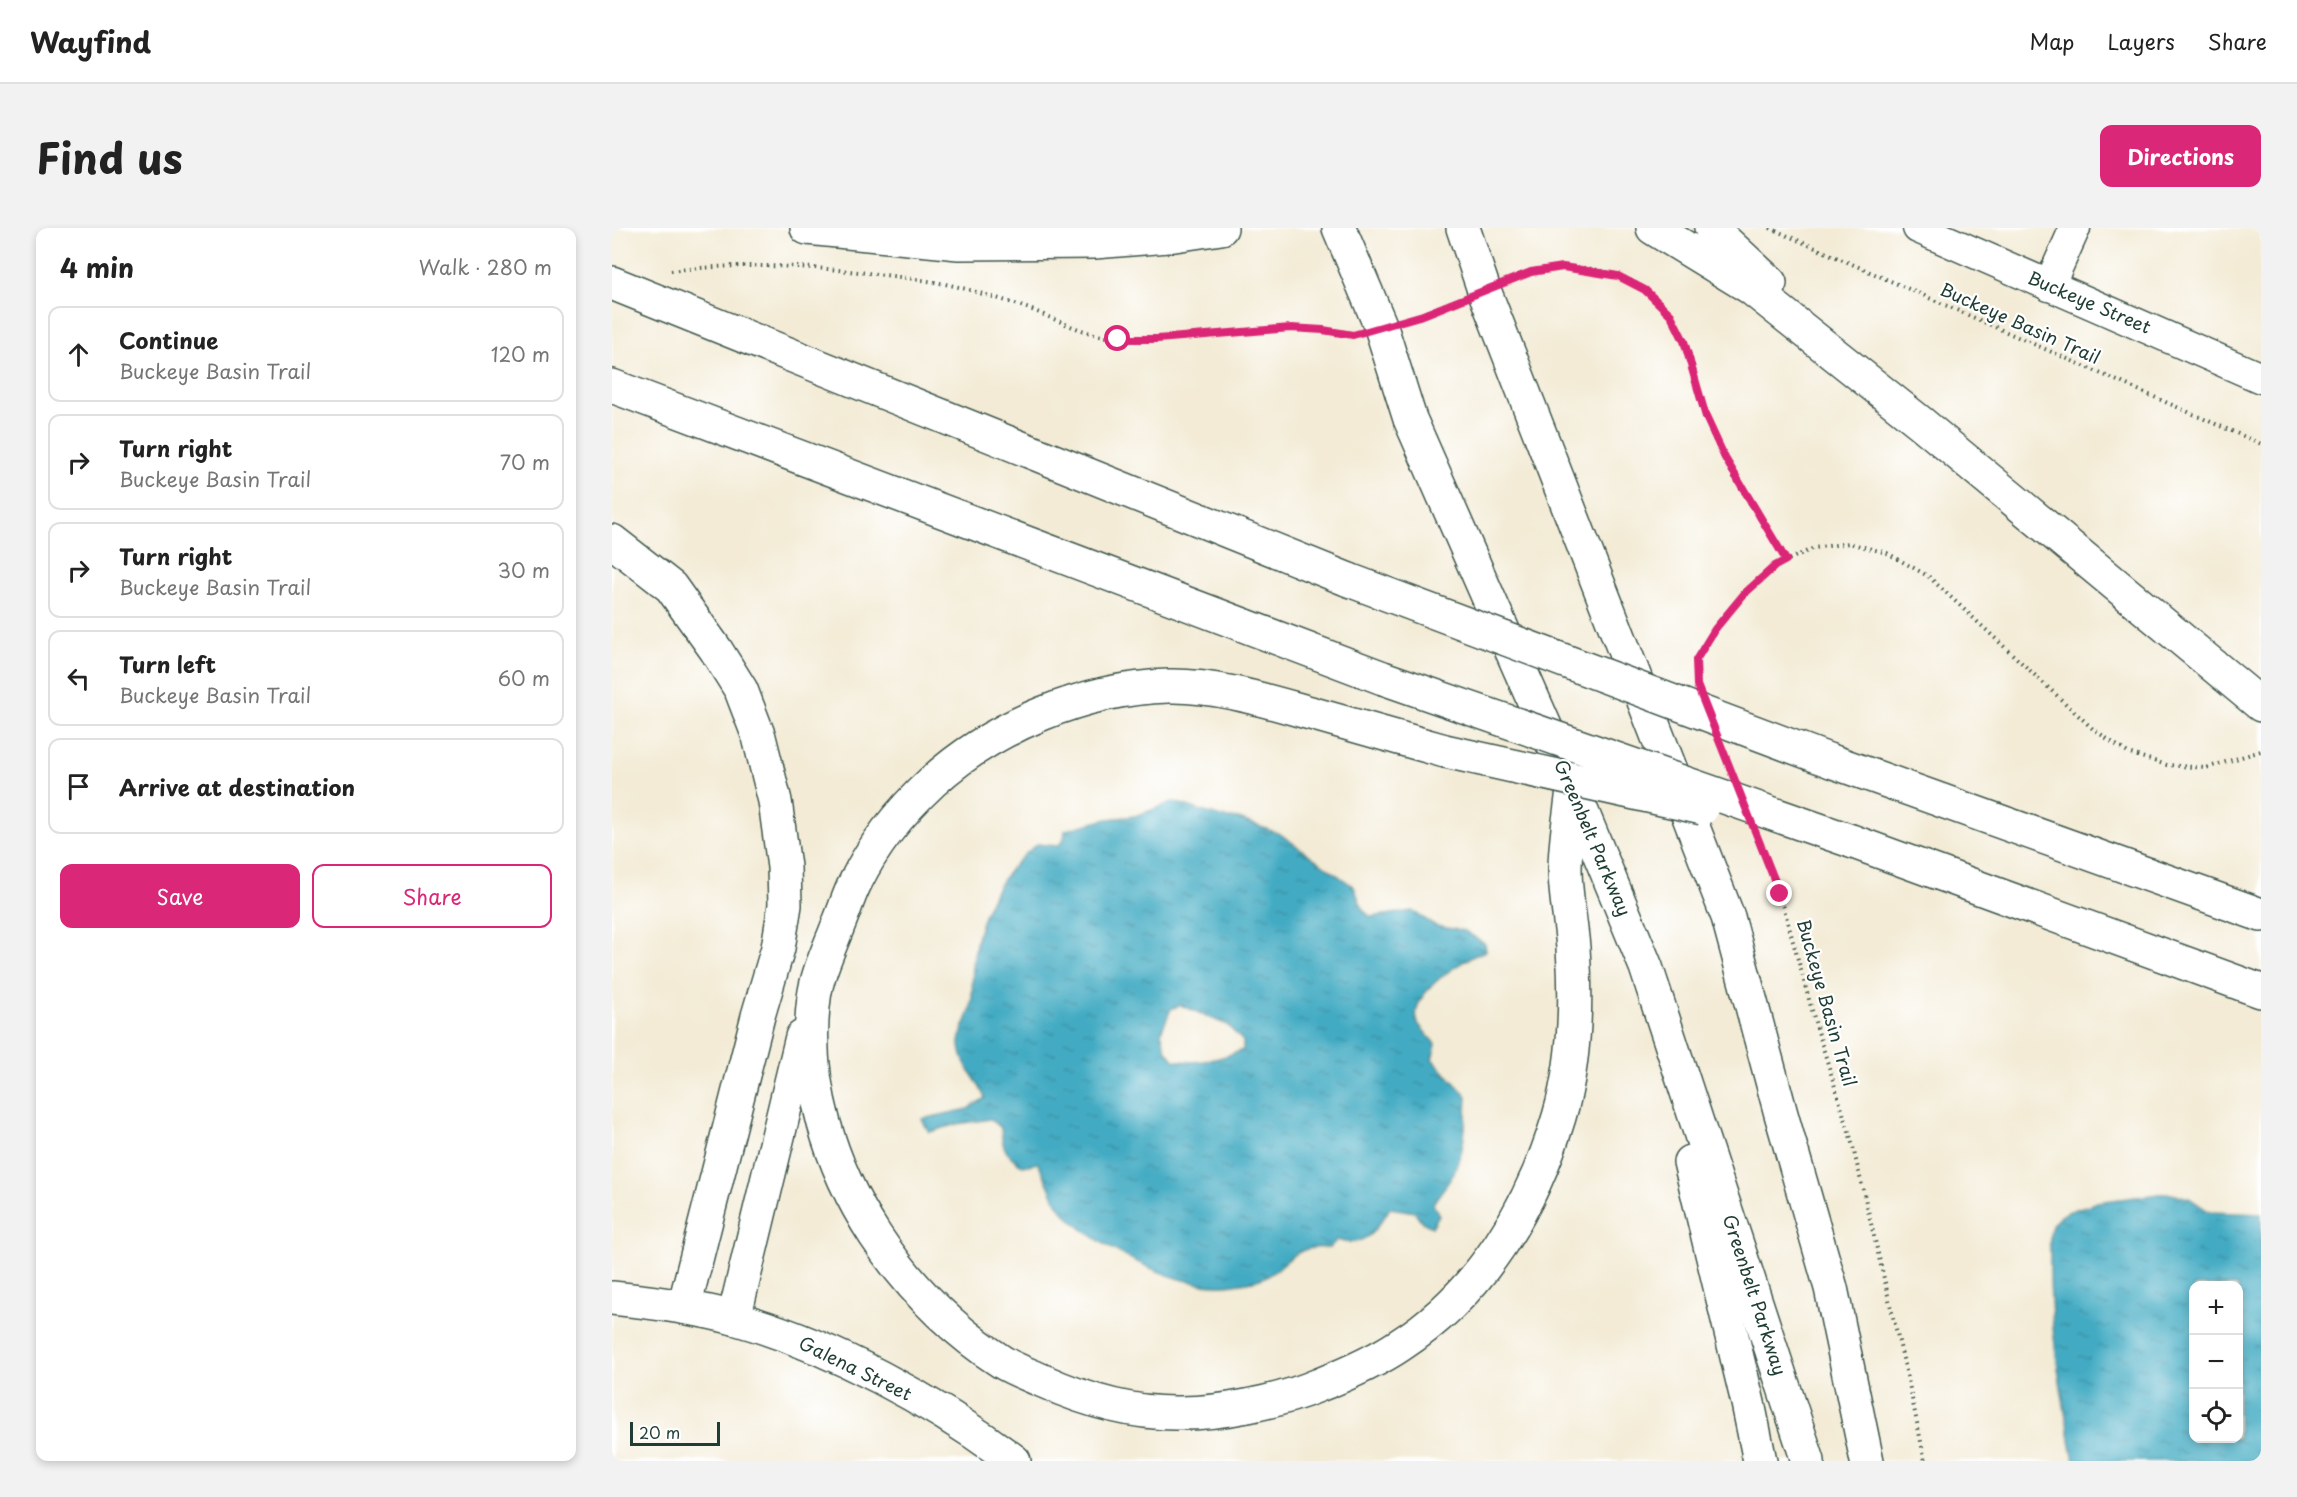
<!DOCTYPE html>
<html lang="en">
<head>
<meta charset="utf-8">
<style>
	body { margin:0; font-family:"Playpen Sans",sans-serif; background:#f2f2f2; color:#222 }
	.controls { position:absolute; right:18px; bottom:18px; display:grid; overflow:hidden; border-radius:12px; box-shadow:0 3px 9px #0003 }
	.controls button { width:54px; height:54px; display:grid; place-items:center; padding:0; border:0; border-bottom:2px solid #e0e0e0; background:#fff; color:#222; font:30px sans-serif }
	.scale { position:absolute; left:18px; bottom:15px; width:90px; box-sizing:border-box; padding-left:6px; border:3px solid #1f3d34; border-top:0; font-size:16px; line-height:21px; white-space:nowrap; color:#1f3d34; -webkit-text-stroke:4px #fff; paint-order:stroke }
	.stop { position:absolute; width:18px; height:18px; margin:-14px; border:4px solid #db2777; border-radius:50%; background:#fff }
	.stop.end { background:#db2777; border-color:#fff; box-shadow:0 2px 6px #0008 }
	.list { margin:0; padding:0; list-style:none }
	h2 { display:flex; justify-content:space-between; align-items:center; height:78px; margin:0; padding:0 24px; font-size:26px }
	h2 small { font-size:20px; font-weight:400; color:#767676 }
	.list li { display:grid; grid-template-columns:39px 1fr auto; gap:18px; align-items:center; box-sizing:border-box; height:96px; margin:0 12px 12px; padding:0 12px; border:2px solid #e0e0e0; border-radius:12px }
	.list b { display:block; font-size:22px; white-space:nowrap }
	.list p { margin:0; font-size:20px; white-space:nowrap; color:#767676 }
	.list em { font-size:20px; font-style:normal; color:#767676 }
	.actions { display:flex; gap:12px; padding:18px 24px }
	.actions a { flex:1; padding:14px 0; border:2px solid #db2777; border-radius:12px; text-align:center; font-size:21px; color:#db2777 }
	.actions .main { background:#db2777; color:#fff }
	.icon { flex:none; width:33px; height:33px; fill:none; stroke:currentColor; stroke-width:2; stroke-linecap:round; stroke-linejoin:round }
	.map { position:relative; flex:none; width:1649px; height:1233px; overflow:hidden; border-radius:12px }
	header { display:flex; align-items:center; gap:36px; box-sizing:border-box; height:84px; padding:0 30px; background:#fff; border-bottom:2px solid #e0e0e0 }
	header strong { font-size:28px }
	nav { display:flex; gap:33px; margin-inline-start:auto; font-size:21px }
	.intro { display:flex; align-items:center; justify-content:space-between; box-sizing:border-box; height:144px; padding:0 36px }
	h1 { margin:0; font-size:42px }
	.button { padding:15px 27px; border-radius:12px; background:#db2777; color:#fff; font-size:21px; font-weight:700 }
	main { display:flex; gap:36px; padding:0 36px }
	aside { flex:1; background:#fff; border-radius:12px; box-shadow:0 3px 9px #0003 }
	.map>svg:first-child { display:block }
	.water { fill:url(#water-ripples); stroke:#31747c; stroke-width:1.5; fill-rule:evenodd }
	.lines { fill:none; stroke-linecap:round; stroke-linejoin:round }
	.minor-casing { stroke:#3f574c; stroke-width:33 }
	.major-casing { stroke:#3f574c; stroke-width:36 }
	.highway-casing { stroke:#3f574c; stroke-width:36 }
	.path { stroke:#3f574c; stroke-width:4; stroke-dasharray:1.5 4.5; stroke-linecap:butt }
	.minor { stroke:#fff; stroke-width:30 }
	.major { stroke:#fff; stroke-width:33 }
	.highway { stroke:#fff; stroke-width:33 }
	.highway-bridge-casing { stroke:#3f574c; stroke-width:36; stroke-linecap:butt }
	.highway-bridge { stroke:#fff; stroke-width:33 }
	.route { stroke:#db2777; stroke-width:8 }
	.labels { text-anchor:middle; stroke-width:4.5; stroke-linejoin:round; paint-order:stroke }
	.street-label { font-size:18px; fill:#1f3d34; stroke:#fff }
</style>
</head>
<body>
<header>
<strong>Wayfind</strong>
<nav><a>Map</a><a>Layers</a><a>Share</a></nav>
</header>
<div class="intro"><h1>Find us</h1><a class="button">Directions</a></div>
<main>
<aside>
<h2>4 min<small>Walk · 280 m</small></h2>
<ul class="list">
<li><svg class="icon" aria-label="ahead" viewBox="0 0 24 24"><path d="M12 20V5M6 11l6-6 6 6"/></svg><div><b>Continue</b><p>Buckeye Basin Trail</p></div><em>120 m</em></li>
<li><svg class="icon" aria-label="right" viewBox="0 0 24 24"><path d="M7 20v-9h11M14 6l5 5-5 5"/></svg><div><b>Turn right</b><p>Buckeye Basin Trail</p></div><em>70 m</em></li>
<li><svg class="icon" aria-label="right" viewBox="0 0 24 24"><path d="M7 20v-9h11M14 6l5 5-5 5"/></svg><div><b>Turn right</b><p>Buckeye Basin Trail</p></div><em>30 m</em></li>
<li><svg class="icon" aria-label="left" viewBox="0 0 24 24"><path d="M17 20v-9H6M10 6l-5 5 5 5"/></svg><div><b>Turn left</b><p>Buckeye Basin Trail</p></div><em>60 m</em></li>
<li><svg class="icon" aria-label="arrive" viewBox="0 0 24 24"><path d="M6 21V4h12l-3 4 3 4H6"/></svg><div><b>Arrive at destination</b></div></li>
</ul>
<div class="actions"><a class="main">Save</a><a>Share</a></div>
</aside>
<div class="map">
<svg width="1649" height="1233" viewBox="0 0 1649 1233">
	<defs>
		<pattern id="water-ripples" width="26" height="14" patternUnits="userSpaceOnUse" patternTransform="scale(1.5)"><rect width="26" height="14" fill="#43abc3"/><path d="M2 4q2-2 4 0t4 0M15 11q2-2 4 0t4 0" fill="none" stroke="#378c9f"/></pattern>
	</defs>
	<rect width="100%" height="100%" fill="#fff"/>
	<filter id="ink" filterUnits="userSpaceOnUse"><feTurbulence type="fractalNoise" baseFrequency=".0167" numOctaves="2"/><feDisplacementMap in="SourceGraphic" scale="12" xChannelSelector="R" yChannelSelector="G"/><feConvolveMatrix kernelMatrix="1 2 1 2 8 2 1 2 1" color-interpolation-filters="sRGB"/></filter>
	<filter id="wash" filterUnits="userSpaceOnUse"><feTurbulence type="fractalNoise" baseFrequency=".008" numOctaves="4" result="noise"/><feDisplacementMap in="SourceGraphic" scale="24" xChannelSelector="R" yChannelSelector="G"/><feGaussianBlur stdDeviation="1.35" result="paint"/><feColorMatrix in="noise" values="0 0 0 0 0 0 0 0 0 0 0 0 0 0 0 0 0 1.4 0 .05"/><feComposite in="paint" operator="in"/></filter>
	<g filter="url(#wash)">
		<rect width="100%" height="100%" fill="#f3ebd5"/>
		<!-- water -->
		<g class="water">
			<path d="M562 574 609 589 627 591 668 606 742 659 751 682 759 689 800 683 824 698 853 703 873 716 874 723C852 730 794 766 806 795 808 799 820 812 824 817L820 831 855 868C854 893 853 926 840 948 835 958 826 966 821 976L827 987 820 999 810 994 803 984 778 980C765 1001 753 1021 725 1012L717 1020C674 1015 675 1046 641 1053 630 1055 615 1058 604 1057 558 1056 482 1017 451 983 438 968 436 951 426 935L411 938C394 926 390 922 389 900L379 891 345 896 317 904 310 891 356 881 373 870C366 852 349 837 348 817 347 802 357 792 359 778 361 765 360 751 361 737 365 689 387 645 425 616L446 618 452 611 453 602 495 591 523 588ZM569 777 615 797 631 813V822C607 831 587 837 562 832L554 821 549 804 559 781Z"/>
			<path d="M1555 965 1577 970 1598 984 1649 986V1233H1462C1449 1162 1437 1101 1438 1028 1438 1019 1436 1004 1441 996 1453 980 1470 981 1485 974ZM1582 1058H1626V1210H1582Z"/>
		</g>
	</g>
	<g filter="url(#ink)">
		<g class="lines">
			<!-- minor casing -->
			<g class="minor-casing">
				<g id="minor">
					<polyline points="1306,0 1649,150"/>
					<polyline points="1437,58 1463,0"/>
				</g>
			</g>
			<!-- major casing -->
			<g class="major-casing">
				<g id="major">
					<polyline points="727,0 769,99 798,191 961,562 1034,739 1196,1233"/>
					<polyline points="851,0 872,62 1116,689 1169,886 1219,1060 1255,1233"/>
					<polyline points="1078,934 1136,1175 1148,1233"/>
					<path d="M0 1070C41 1074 82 1079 122 1090 218 1117 322 1173 402 1233"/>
				</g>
			</g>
			<!-- highway casing -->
			<g class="highway-casing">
				<g id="highway">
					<polyline points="195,0 347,15 482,14 556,8 609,0"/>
					<polyline points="1041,0 1139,60 1309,195 1649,477"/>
					<polyline points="1099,0 1158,55"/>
					<polyline points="0,55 737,352"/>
					<polyline points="0,158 771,450"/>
					<polyline points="0,313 59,359 104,422 129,462 147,509 163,573 172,639 173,677 166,720 146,788 72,1079"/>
					<path d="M833 523C789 511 745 498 702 486 655 473 605 457 557 458 473 460 381 498 320 554 290 582 262 616 244 653 237 666 233 681 227 695 218 719 205 745 202 770 191 853 218 938 263 1007 296 1057 339 1101 390 1134 403 1142 418 1147 431 1153 471 1171 519 1185 563 1185 607 1186 667 1174 707 1157 735 1146 763 1134 788 1117 869 1065 920 979 947 889 963 835 965 776 961 720 959 694 953 667 953 641 953 615 958 588 961 562"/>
					<polyline points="1219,533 1649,687"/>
					<polyline points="1239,613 1649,763"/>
					<polyline points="122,1090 190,809"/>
				</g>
			</g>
			<!-- path -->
			<g class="path">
				<polyline points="1158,0 1649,216"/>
				<path d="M59 43C130 34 201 38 272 47 302 51 332 54 361 63 377 68 393 72 409 78 441 89 473 108 508 111 565 115 623 101 680 100 700 100 719 103 739 107"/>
				<path d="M901 50C941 33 995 36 1032 61 1050 73 1062 92 1071 110 1083 135 1084 164 1094 189 1111 238 1147 287 1174 332"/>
				<polyline points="798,91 844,73"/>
				<polyline points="1085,449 1084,432 1103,401 1132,366 1163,338 1202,320 1237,315 1275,325 1316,348 1481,501 1516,525 1555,537 1594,540 1649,523"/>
				<polyline points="1148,616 1168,666 1204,797 1239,911 1297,1156 1313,1233"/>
			</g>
			<!-- minor -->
			<use href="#minor" class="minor"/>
			<!-- major -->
			<use href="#major" class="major"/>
			<!-- highway -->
			<use href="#highway" class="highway"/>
			<!-- highway-bridge casing -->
			<g class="highway-bridge-casing">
				<g id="highway-bridge">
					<polyline points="737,352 1219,533"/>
					<polyline points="771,450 1239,613"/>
					<polyline points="833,523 1090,580"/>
				</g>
			</g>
			<!-- highway-bridge -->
			<use href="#highway-bridge" class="highway-bridge"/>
		</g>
	</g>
	<g class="lines" filter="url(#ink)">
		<!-- route -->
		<polyline class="route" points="506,111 545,111 679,100 711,102 741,107 811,87 919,44 951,39 1006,48 1033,62 1059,87 1072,113 1094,189 1113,230 1174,332 1163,338 1132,366 1103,401 1084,432 1085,457 1168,666"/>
	</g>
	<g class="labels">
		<!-- street labels -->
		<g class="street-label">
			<text transform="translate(1477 75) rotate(23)" y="6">Buckeye Street</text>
			<text transform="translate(1408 96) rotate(24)" y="6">Buckeye Basin Trail</text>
			<text transform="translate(980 610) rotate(67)" y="6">Greenbelt Parkway</text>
			<text transform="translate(1214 775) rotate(74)" y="6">Buckeye Basin Trail</text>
			<text transform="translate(1142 1067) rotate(72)" y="6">Greenbelt Parkway</text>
			<text transform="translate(243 1141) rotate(26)" y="6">Galena Street</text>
		</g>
	</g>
</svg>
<div class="controls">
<button>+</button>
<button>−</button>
<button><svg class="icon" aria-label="locate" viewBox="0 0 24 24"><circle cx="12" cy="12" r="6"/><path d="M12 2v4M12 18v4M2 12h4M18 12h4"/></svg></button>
</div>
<div class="scale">20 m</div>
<div class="stop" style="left:506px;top:111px"></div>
<div class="stop end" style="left:1168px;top:666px"></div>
</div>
</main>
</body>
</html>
